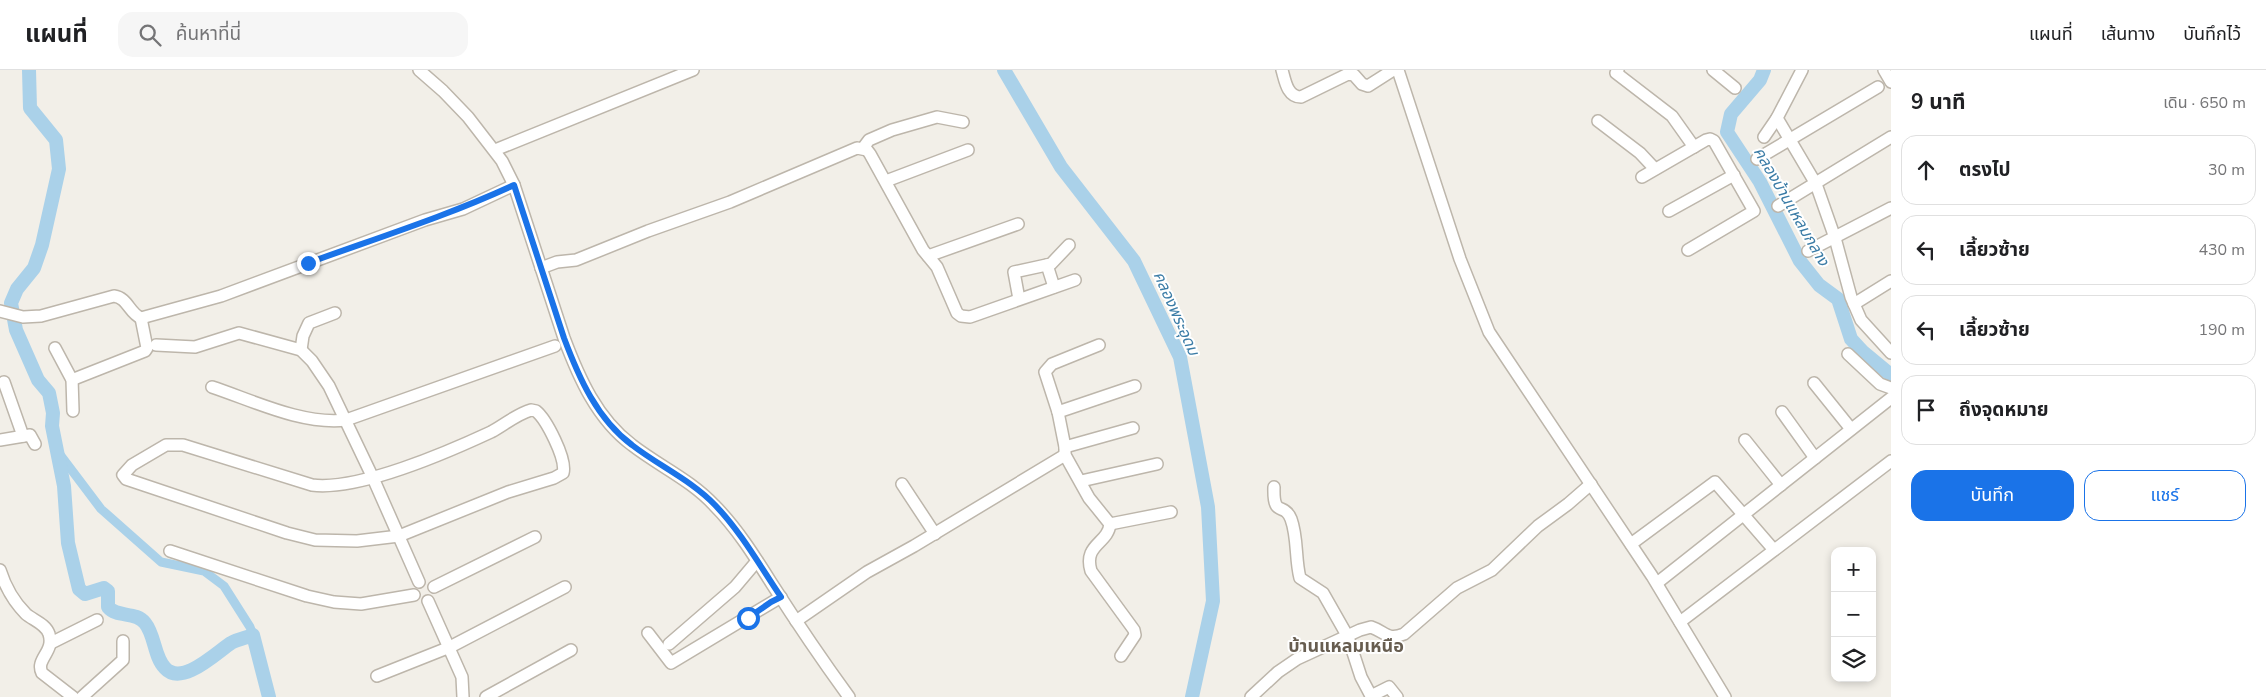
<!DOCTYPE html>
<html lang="th">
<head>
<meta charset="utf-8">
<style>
	body { margin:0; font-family:"Nunito Sans","Noto Sans Thai",sans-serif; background:#f6f6f6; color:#202124 }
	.controls { position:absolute; right:15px; bottom:15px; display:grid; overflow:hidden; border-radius:10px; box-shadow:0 2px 8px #0003 }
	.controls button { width:45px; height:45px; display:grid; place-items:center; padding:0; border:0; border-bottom:1px solid #e0e0e0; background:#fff; color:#202124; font:25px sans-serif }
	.stop { position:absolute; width:15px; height:15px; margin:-11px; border:4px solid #1a73e8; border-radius:50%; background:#fff }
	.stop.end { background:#1a73e8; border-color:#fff; box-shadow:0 1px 5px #0008 }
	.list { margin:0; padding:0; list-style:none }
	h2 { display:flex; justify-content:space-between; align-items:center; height:65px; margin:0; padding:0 20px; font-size:21px }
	h2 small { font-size:16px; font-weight:400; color:#757577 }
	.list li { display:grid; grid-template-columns:32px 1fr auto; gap:15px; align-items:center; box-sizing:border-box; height:70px; margin:0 10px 10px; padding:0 10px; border:1px solid #e0e0e0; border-radius:15px }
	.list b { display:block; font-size:19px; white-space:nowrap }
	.list em { font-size:16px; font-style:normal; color:#757577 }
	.actions { display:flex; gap:10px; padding:15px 20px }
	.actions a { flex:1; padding:11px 0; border:1px solid #1a73e8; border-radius:15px; text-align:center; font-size:18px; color:#1a73e8 }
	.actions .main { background:#1a73e8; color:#fff }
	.icon { flex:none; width:28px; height:28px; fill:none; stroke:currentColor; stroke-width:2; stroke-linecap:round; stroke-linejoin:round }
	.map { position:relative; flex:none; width:1891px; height:627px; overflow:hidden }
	header { display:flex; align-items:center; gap:30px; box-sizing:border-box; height:70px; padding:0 25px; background:#fff; border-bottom:1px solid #e0e0e0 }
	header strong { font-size:24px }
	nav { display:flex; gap:28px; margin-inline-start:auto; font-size:18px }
	.search { width:350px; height:45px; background:#f6f6f6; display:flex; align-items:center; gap:12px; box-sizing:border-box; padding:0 18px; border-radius:15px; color:#757577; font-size:19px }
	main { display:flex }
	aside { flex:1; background:#fff }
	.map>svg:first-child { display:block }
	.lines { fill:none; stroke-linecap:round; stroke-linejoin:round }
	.canal { stroke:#aad1e9; stroke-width:9 }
	.river { stroke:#aad1e9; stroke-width:14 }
	.minor-casing { stroke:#bdb6ab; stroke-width:14 }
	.minor { stroke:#fff; stroke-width:11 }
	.route { stroke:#1a73e8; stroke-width:6 }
	.labels { text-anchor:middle; stroke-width:4; stroke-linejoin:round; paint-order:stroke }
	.water-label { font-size:16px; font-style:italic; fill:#3b7ca6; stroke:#fff }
	.quarter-label { font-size:18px; font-weight:bold; fill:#675d50; stroke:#fff }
</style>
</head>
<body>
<header>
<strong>แผนที่</strong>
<div class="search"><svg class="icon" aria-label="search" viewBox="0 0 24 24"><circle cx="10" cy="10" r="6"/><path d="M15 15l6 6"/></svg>ค้นหาที่นี่</div>
<nav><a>แผนที่</a><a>เส้นทาง</a><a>บันทึกไว้</a></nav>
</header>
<main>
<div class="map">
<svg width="1891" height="627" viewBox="0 0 1891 627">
	<rect width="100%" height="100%" fill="#f2efe8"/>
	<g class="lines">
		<!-- canal -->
		<polyline class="canal" points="55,378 101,439 161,492 204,501 224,516 250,557 253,565"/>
		<!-- river -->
		<g class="river">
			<path d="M29 0 30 38 56 70 59 99 42 175 34 198 17 219 11 233 16 260 38 310 49 323 53 343 52 356 64 416 68 473 79 519 85 524 104 518 108 521V537C117 548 136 541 145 553 155 565 154 587 165 598 182 617 217 582 231 573 238 569 246 568 253 565L269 627"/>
			<polyline points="1004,0 1061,97 1134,191 1180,287 1208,437 1213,531 1192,627"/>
			<polyline points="1764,0 1760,10 1731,44 1727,62 1760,112 1800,191 1819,215 1838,229 1851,269 1863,282 1891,305"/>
		</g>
		<!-- minor casing -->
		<g class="minor-casing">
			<g id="minor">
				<path d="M419 0 443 21 468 47 502 91 514 115 564 268C579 308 597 349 632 375 659 396 691 410 714 435 737 458 755 487 772 514 797 553 822 590 849 627"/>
				<path d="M1282 0C1285 10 1287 27 1301 27L1348 4 1354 5 1362 14 1368 16 1393 0"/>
				<polyline points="1398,0 1460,189 1489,262 1652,506 1725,627"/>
				<polyline points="1618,0 1616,3 1672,46 1694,77"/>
				<polyline points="1713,0 1735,18"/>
				<polyline points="1802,0 1777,48 1816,114 1835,168 1851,227 1861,250 1891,283"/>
				<polyline points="1884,0 1891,12"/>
				<polyline points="1598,51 1640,83 1655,99"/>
				<polyline points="1764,67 1777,48"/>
				<polyline points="863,78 869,70 892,60 937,47 963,52"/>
				<polyline points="495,80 693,0"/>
				<polyline points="1757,89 1878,17"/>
				<polyline points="1642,107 1706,70 1710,69 1714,71 1754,141 1688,180"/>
				<polyline points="886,111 968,80"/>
				<polyline points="1778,136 1891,67"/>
				<polyline points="1669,141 1734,105"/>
				<polyline points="1808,181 1891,138"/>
				<polyline points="928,186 1018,154"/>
				<polyline points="1047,195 1054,217"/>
				<polyline points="541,198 557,192 576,190 648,161 730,132 857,78 867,80 870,84 923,180 937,197 957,243 961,246 970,247 1075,210"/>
				<polyline points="1019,229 1014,202 1051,194 1069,175"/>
				<polyline points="1854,234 1891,211"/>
				<path d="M0 241 23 247 41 246 114 226C128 228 129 243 141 248L221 226 425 150 463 139 514 115"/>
				<polyline points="156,275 195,277 239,263 301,280 312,291 329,316 373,408 419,512"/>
				<path d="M1099 275 1052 294 1045 302 1058 342 1065 377V385L1089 428 1110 454C1108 474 1083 474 1091 501L1134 560 1135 565 1121 586"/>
				<polyline points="55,278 71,308 74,309 145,281 147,278 141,248"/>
				<polyline points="301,280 303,266 309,253 335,243"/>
				<polyline points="1848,284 1880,314 1891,318"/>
				<polyline points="72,309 73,341"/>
				<polyline points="4,312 23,366"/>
				<polyline points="1814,313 1851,359"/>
				<path d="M212 317C254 331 302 355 346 350L555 276"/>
				<path d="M531 340 536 341C546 349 567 389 563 403L554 408 508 422 399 466 357 471 315 470 287 463 126 409 123 405 132 395 166 375H183L312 415C358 421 448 382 491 362 504 355 517 344 531 340Z"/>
				<polyline points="1058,342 1135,316"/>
				<polyline points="1782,342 1815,388"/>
				<polyline points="0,370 30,365 35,374"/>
				<polyline points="1745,370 1781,415"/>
				<polyline points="1065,377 1133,358"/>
				<polyline points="1081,411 1157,394"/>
				<polyline points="902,414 935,464"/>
				<path d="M1274 417C1273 449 1284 431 1291 449 1298 468 1295 489 1300 508L1323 523 1348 567 1361 607 1370 624H1375L1389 617 1397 627"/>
				<polyline points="1110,454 1171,442"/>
				<polyline points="1631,474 1715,412 1774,480"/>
				<polyline points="170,481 307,526 334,532 361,534 414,525"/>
				<path d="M0 500C5 516 14 532 26 544 33 550 46 554 49 564 55 582 35 589 42 603L73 627"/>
				<polyline points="1657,513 1891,328"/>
				<polyline points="434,517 535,467"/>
				<polyline points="428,531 462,607 463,627"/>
				<polyline points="796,551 867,502 914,476 1065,385"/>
				<polyline points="1680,552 1891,391"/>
				<polyline points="648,563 671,593 781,527"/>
				<polyline points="51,573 97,550"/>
				<polyline points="669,574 735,517 757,491"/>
				<polyline points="377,606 450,577 565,517"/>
				<polyline points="82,627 123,590 123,571"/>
				<polyline points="486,627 571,580"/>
				<path d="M1251 627 1278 602 1297 589 1360 560 1371 557C1386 562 1387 571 1404 564L1457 518 1492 500 1538 456 1568 434 1591 414"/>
			</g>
		</g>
		<!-- minor -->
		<use href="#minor" class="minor"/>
	</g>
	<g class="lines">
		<!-- route -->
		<path class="route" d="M308 193C377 168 447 146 514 115L564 268C579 308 597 349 632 375 659 396 691 410 715 435 741 462 760 496 781 527L771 532 748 548"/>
	</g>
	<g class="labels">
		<!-- water labels -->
		<g class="water-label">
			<text transform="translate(1792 136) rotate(60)" y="6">คลองบ้านแหลมกลาง</text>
			<text transform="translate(1177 243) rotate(66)" y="6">คลองพระอุดม</text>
		</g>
		<!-- quarter labels -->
		<g class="quarter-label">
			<text x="1346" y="582">บ้านแหลมเหนือ</text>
		</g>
	</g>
</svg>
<div class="controls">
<button>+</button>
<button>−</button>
<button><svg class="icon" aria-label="layers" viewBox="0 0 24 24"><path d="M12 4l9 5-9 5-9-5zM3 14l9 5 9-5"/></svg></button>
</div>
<div class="stop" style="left:748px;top:548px"></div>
<div class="stop end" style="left:308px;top:193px"></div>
</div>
<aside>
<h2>9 นาที<small>เดิน · 650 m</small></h2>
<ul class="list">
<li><svg class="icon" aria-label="ahead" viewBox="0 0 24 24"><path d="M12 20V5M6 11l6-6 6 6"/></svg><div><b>ตรงไป</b></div><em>30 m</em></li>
<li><svg class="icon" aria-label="left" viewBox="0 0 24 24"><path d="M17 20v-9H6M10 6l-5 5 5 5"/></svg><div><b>เลี้ยวซ้าย</b></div><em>430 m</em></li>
<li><svg class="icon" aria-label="left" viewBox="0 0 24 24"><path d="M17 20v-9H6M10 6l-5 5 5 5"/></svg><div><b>เลี้ยวซ้าย</b></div><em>190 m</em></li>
<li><svg class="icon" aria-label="arrive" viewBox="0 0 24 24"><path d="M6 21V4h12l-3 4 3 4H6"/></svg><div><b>ถึงจุดหมาย</b></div></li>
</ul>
<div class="actions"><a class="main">บันทึก</a><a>แชร์</a></div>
</aside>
</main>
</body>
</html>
